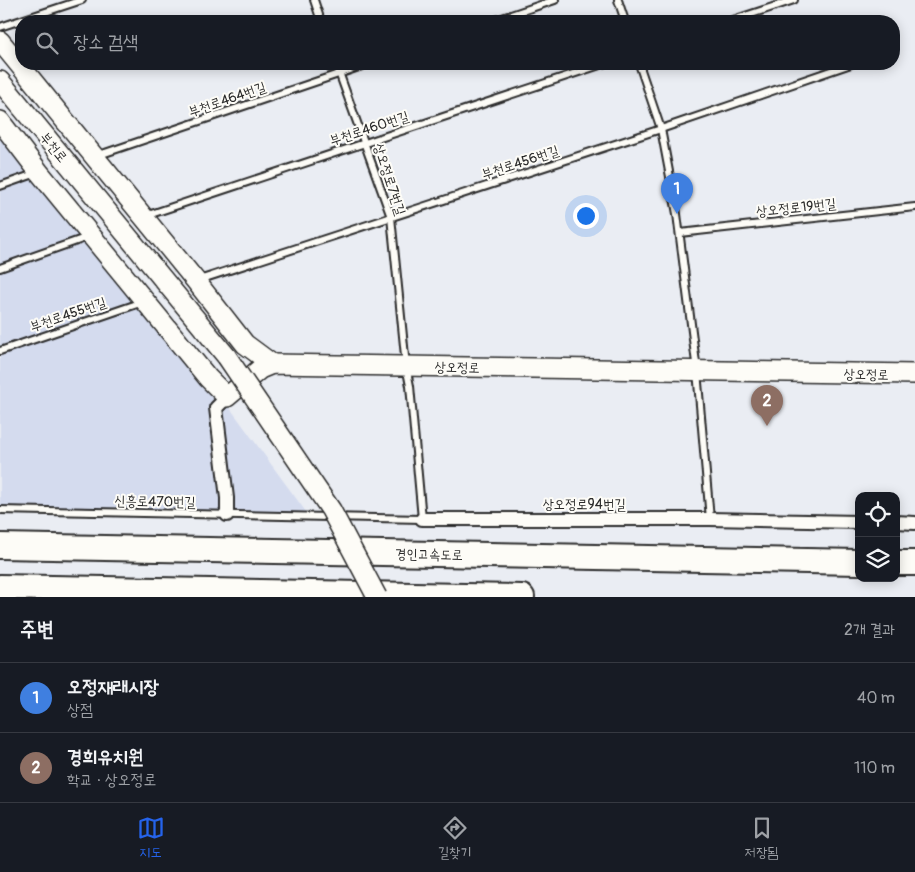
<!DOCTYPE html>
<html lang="ko">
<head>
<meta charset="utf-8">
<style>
	body { margin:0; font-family:Pangolin,"Poor Story",sans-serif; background:#20242c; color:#f1f3f6 }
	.controls { position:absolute; right:15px; bottom:15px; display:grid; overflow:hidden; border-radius:10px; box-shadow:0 2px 12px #0003 }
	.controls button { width:45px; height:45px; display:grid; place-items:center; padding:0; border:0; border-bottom:1px solid #363941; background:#171b24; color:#f1f3f6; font:25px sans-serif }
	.you { position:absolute; left:585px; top:215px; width:18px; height:18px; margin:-12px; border:4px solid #fff; border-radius:50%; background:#1a73e8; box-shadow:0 0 0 8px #1a73e833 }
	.badge { display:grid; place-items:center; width:32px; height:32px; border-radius:50%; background:#2563eb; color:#fff; font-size:16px; font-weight:700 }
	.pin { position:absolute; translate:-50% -41px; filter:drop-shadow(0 1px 2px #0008) }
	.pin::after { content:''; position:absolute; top:26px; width:18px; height:15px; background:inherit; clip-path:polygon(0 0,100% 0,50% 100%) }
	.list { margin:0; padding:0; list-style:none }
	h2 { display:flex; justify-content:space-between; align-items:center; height:65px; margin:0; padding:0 20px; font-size:21px }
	h2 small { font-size:16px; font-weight:400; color:#9ea1a6 }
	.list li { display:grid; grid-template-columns:32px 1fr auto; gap:15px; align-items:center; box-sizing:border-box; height:70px; padding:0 20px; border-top:1px solid #363941 }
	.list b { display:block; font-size:19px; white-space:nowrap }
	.list p { margin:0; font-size:16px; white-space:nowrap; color:#9ea1a6 }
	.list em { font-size:16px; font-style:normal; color:#9ea1a6 }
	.icon { flex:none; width:28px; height:28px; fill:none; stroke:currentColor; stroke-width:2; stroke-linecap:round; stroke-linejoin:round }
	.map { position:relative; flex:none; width:915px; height:597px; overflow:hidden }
	.search { position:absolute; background:#171b24; box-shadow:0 2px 12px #0003; left:15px; right:15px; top:15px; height:55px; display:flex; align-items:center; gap:12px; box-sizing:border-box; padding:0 18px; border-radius:20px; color:#9ea1a6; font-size:19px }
	.sheet { height:205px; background:#171b24 }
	nav { display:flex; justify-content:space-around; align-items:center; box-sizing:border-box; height:70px; border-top:1px solid #363941; background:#171b24; font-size:14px; color:#9ea1a6 }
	nav a { display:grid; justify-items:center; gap:2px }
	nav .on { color:#2563eb }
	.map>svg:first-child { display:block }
	.built { fill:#d4dbee }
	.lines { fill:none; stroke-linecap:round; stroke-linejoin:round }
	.lane-casing { stroke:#2b2b2b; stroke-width:10 }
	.street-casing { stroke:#2b2b2b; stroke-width:16 }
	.secondary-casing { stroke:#2b2b2b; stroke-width:22 }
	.highway-casing { stroke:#2b2b2b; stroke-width:28 }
	.lane { stroke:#fdfcf7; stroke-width:6 }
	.street { stroke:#fdfcf7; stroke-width:12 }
	.secondary { stroke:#fdfcf7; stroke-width:19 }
	.highway { stroke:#fdfcf7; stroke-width:24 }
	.secondary-bridge-casing { stroke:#2b2b2b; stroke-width:22; stroke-linecap:butt }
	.secondary-bridge { stroke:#fdfcf7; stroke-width:19 }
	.labels { text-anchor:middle; stroke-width:4; stroke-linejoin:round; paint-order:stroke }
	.street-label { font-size:14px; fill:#2b2b2b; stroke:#fdfcf7 }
</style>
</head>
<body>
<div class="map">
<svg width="915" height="597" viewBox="0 0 915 597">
	<rect width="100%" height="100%" fill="#eaedf3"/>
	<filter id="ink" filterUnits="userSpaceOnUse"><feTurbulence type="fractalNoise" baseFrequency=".02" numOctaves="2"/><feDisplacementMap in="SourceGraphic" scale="10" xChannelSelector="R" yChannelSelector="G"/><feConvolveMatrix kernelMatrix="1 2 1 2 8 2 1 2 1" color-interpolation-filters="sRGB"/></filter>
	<g filter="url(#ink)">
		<!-- built -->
		<polygon class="built" points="0,121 208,378 309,516 0,508"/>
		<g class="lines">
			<!-- lane casing -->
			<g class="lane-casing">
				<g id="lane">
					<polyline points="314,0 321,21"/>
					<polyline points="618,0 625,21"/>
					<polyline points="493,21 555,0"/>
					<polyline points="730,21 794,0"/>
					<polyline points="0,27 82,0"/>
					<polyline points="639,64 661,129 677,214 697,371 710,519"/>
					<polyline points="97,155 105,153 368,64"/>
					<polyline points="0,186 37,173"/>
					<polyline points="145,216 603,64"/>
					<polyline points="680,233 915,207"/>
					<polyline points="0,268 88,237"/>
					<polyline points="199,280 661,129 851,64"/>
					<polyline points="0,351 143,302"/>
					<polyline points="0,510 422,519 410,386 406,366 391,217 336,64"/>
				</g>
			</g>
			<!-- street casing -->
			<g class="street-casing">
				<g id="street">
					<polyline points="227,515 227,498 216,408 227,397"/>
					<polyline points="422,519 710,519 859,522"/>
					<polyline points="896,522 915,523"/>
				</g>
			</g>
			<!-- secondary casing -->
			<g class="secondary-casing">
				<g id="secondary">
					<polyline points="0,41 195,280 245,344 272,364"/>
					<polyline points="0,81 227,357"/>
					<polyline points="0,121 39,172 208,378 227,397 260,369 272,364 915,374"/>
				</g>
			</g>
			<!-- highway casing -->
			<g class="highway-casing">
				<g id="highway">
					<polyline points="0,546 859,562"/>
					<polyline points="896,563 915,563"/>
					<polyline points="0,587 522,597"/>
				</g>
			</g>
			<!-- lane -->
			<use href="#lane" class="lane"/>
			<!-- street -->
			<use href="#street" class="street"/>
			<!-- secondary -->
			<use href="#secondary" class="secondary"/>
			<!-- highway -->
			<use href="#highway" class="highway"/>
			<!-- secondary-bridge casing -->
			<g class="secondary-bridge-casing">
				<polyline id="secondary-bridge" points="227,357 331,510 377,597"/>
			</g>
			<!-- secondary-bridge -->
			<use href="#secondary-bridge" class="secondary-bridge"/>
		</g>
	</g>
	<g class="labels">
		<!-- street labels -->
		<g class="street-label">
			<text transform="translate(227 99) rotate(-19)" y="5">부천로464번길</text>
			<text transform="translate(369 128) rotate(-18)" y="5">부천로460번길</text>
			<text transform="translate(54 147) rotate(51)" y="5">부천로</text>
			<text transform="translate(520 162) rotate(-18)" y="5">부천로456번길</text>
			<text transform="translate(390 179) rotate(72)" y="5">상오정로7번길</text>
			<text transform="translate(796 207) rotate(-6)" y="5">상오정로19번길</text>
			<text transform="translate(68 314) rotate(-19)" y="5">부천로455번길</text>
			<text transform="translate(457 367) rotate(1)" y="5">상오정로</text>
			<text transform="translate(866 374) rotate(1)" y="5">상오정로</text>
			<text transform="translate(155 501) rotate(1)" y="5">신흥로470번길</text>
			<text x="584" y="509">상오정로94번길</text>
			<text transform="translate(429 554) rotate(1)" y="5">경인고속도로</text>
		</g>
	</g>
</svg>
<div class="controls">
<button><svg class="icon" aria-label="locate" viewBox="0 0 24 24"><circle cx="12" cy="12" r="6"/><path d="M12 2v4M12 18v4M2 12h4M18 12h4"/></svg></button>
<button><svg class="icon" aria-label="layers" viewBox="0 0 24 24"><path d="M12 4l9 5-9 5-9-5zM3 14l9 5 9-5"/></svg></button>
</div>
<div class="you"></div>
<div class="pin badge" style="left:677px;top:214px;background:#3f7fe0">1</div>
<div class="pin badge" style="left:767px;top:426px;background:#8d6e63">2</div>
<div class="search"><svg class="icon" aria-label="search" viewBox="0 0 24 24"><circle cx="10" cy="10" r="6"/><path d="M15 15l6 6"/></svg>장소 검색</div>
</div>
<section class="sheet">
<h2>주변<small>2개 결과</small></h2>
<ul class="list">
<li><span class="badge" style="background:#3f7fe0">1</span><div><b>오정재래시장</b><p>상점</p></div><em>40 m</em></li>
<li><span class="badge" style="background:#8d6e63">2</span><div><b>경희유치원</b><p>학교 · 상오정로</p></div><em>110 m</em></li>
</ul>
</section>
<nav>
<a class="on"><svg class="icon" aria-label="map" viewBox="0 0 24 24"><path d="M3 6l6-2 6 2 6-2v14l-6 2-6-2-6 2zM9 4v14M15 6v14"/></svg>지도</a>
<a><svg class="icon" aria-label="directions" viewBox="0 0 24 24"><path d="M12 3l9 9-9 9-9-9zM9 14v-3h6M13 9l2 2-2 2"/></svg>길찾기</a>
<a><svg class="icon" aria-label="saved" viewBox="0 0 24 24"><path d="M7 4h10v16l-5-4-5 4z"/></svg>저장됨</a>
</nav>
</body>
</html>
